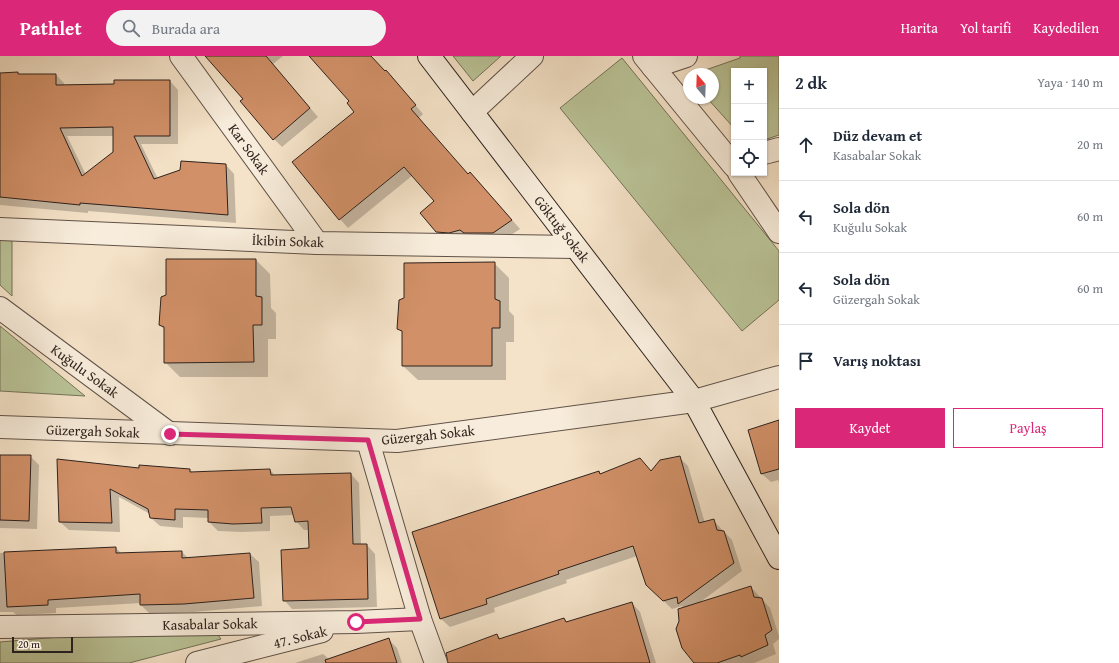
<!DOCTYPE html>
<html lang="tr">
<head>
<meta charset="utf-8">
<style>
	body { margin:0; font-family:"Gentium Book Plus",serif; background:#f2f2f3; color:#1f2937 }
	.controls { position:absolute; right:12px; top:12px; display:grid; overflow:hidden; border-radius:0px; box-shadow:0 1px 3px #0004 }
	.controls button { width:36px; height:36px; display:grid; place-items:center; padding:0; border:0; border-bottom:1px solid #e0e1e3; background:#fff; color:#1f2937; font:20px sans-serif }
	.compass { position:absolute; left:683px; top:12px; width:36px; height:36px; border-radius:50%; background:#fff; box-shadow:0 1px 3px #0004; rotate:341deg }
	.scale { position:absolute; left:12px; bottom:10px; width:61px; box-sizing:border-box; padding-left:4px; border:2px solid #2e221d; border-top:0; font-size:11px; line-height:14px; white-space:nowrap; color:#2e221d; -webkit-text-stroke:3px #f8eddc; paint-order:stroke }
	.stop { position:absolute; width:12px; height:12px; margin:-9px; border:3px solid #db2777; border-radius:50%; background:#fff }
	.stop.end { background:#db2777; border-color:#fff; box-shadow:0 1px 4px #0008 }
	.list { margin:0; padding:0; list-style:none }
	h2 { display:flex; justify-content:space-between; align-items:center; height:52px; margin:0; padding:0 16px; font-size:17px }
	h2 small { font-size:13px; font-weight:400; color:#747a83 }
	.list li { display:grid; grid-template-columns:26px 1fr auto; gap:12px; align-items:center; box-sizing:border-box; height:72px; padding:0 16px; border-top:1px solid #e0e1e3 }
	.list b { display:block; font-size:15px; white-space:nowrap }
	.list p { margin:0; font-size:13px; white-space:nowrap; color:#747a83 }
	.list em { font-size:13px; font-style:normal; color:#747a83 }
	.actions { display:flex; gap:8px; padding:12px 16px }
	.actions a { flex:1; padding:9px 0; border:1px solid #db2777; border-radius:0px; text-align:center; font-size:14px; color:#db2777 }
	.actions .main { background:#db2777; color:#fff }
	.icon { flex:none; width:22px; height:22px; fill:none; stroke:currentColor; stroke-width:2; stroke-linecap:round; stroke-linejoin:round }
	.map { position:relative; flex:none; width:779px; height:607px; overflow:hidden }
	header { display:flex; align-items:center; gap:24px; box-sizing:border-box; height:56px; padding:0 20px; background:#db2777; color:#fff }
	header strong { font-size:19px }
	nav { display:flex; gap:22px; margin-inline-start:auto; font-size:14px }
	.search { width:280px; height:36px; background:#f2f2f3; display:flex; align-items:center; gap:10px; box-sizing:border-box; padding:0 14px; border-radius:22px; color:#747a83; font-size:15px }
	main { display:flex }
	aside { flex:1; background:#fff }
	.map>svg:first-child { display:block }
	.green { fill:#bac498; stroke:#74735a }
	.shadow { fill:#0003; fill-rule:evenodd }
	.building { fill:#d19068; stroke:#2e221d; fill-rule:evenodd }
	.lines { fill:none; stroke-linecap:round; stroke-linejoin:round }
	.street-casing { stroke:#605248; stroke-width:24 }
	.secondary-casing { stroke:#2e221d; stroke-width:24 }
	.street { stroke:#f8eddc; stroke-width:22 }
	.secondary { stroke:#f8eddc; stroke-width:22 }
	.route { stroke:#db2777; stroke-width:5 }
	.labels { text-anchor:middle; stroke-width:3; stroke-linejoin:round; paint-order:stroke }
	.street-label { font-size:14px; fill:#2e221d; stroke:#f8eddc }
</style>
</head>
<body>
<header>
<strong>Pathlet</strong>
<div class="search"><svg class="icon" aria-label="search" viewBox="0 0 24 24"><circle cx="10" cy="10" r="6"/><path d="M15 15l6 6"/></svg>Burada ara</div>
<nav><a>Harita</a><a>Yol tarifi</a><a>Kaydedilen</a></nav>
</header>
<main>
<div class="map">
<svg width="779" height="607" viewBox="0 0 779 607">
	<rect width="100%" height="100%" fill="#f5e3c9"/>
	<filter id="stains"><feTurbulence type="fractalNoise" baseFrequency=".005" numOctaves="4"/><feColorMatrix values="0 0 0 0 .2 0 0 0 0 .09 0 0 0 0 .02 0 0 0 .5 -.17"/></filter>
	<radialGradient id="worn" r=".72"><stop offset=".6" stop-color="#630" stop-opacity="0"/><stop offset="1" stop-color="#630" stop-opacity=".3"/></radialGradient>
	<!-- green -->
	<g class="green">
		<polygon points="453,0 501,0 473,25"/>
		<polygon points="740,0 779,0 779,79 764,84 764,15 734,15 734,72 707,42 713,42 713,18 694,18 740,2"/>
		<polygon points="622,2 779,195 779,244 742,275 560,52"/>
		<polygon points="0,176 12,176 12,240 0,229"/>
		<polygon points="0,270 85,340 0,335"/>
		<polygon points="214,574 221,583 129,607 0,607 0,586 118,576"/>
	</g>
	<!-- shadow -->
	<g class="shadow">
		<polygon points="206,0 283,0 273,8 318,61 282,91 274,83 244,43"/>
		<polygon points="310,0 371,0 385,16 394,24 423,58 419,62 468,119 470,117 479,126 520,173 502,185 446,185 437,176 436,145 413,119 348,172 340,163 355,56 350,45"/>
		<path d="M18 17 20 19H56L64 27V29H115L170 25 178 34V88H141L158 123 226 109 234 118 236 167 88 155V157L0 149V18ZM67 80H114V97L86 119Z"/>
		<polygon points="256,204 270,218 271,252 276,257 276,283 268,283 268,321 180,321 165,306 165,274 160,269"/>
		<polygon points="494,207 509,222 509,255 514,260 514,286 506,286 506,324 418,324 403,310 403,277 398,272"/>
		<polygon points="779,365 779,427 778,424 771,426 762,418 749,375"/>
		<polygon points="0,400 30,400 39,409 37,473 0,472"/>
		<polygon points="679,401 688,410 705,467 713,464 732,484 742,515 699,547 751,531 770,552 779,580 779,583 773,588 776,598 754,607 697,607 684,552 682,550 672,553 647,529 637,500 566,524 567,527 494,552 495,556 450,571 441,563 413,476 598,416 601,418 640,403 652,416"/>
		<polygon points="140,413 190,414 193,417 270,414 276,420 351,418 359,427 361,489 367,489 375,498 377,551 292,553 284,544 310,493 309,474 304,474 296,465 294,459 270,460 270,475 242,476 218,475 209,466 209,462 183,461 183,472 160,470 151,462 150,458 119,441 120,476 69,474 60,466"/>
		<polygon points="116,492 122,498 182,496 188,502 250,498 259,506 262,550 193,556 150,558 141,549 141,547 56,552 56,557 17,559 13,556 0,556 0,497"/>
		<polygon points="632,547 640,556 656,607 454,607 497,579 501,583 564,563 567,566"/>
		<polygon points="389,584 397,592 402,607 295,607 323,598 330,604"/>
	</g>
	<!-- building -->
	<g class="building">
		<polygon points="205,0 266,0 310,52 273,84 240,45 243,43"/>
		<polygon points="309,0 371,0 385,15 386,14 416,49 411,53 468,118 470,116 512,164 493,177 464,177 460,174 449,177 436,176 420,157 434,145 404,111 339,164 292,106 354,56 347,47 349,45"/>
		<path d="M18 16V18H56V29L114 28V24H170V80H134L154 123 180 114 181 105 226 108 228 159 80 147V149L0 141V17ZM113 71V96L82 120 60 72Z"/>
		<polygon points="166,203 256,203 256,240 262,241 262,269 253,269 254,306 164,307 164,271 159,269 161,241 166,239"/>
		<polygon points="495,206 495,243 500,245 500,272 492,272 492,310 402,310 402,275 397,273 399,244 404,242 404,207"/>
		<polygon points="779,364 779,413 761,418 748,374"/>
		<polygon points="0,399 31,399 29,465 0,464"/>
		<polygon points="680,400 699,467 714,463 717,474 724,475 734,507 678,548 677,541 663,545 646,529 633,490 558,515 559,518 486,543 487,548 440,563 412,476 599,415 600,418 640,402 651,415 660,404"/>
		<polygon points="57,403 139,412 139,409 190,413 190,416 270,413 271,419 351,417 353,488 367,488 368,543 283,545 281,494 309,492 308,465 295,466 291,451 261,452 262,467 233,468 208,466 208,454 175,453 175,464 150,462 148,453 110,433 112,467 59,466"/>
		<polygon points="116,491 116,497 182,495 182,502 250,497 254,542 184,548 140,549 140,538 48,544 48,549 7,551 4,496"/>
		<polygon points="751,530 754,541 762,542 772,574 765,579 768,589 741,601 740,599 717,607 694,607 682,592 676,573 679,565 678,553"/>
		<polygon points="632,546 650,607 448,607 446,597 497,578 499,583 564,562 566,566"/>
		<polygon points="389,582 397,607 326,607 325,604"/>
	</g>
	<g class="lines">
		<!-- street casing -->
		<g class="street-casing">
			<g id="street">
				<polyline points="181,0 317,187"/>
				<polyline points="644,0 734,110"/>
				<polyline points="653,11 686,0"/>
				<polyline points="472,56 532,0"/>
				<polyline points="764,97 779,93"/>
				<polyline points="739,117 779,176"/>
				<polyline points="0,173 317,187 575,191"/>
				<polyline points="0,252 170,378"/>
				<polyline points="0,371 397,385 694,345 779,321"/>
				<polyline points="368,385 420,563 436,607"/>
				<polyline points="0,571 356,566 420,563"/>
				<polyline points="197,607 322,575"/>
			</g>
		</g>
		<!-- secondary casing -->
		<g class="secondary-casing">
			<polyline id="secondary" points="429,0 694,345 779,502"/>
		</g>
		<!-- street -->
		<use href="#street" class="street"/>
		<!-- secondary -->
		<use href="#secondary" class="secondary"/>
	</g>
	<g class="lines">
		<!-- route -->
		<polyline class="route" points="170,378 368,384 420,563 356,566"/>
	</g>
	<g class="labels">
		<!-- street labels -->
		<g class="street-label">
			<text transform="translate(249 93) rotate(54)" y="5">Kar Sokak</text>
			<text transform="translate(562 173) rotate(52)" y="5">Göktuğ Sokak</text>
			<text transform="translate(288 185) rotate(2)" y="5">İkibin Sokak</text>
			<text transform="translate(85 315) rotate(36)" y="5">Kuğulu Sokak</text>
			<text transform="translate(93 375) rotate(2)" y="5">Güzergah Sokak</text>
			<text transform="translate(428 379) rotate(-6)" y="5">Güzergah Sokak</text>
			<text transform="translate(210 568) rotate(-1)" y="5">Kasabalar Sokak</text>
			<text transform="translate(300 581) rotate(-14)" y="5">47. Sokak</text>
		</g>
	</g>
	<rect width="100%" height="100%" filter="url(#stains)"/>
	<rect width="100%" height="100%" fill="url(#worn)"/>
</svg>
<div class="controls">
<button>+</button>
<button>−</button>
<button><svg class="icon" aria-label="locate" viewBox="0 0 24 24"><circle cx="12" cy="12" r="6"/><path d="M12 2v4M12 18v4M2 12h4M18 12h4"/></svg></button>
</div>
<svg class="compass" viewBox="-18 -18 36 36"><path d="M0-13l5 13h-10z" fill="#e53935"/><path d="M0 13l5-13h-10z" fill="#747a83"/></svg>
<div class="scale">20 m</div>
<div class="stop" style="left:356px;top:566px"></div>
<div class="stop end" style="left:170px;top:378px"></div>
</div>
<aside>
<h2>2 dk<small>Yaya · 140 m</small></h2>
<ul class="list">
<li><svg class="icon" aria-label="ahead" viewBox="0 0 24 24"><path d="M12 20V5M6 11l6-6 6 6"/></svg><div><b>Düz devam et</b><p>Kasabalar Sokak</p></div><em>20 m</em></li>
<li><svg class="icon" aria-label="left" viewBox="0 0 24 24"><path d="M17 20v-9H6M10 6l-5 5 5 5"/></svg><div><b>Sola dön</b><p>Kuğulu Sokak</p></div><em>60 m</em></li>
<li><svg class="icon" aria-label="left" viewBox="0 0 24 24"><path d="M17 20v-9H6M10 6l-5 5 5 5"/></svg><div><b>Sola dön</b><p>Güzergah Sokak</p></div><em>60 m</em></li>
<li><svg class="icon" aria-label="arrive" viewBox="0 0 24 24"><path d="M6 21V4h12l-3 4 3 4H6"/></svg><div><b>Varış noktası</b></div></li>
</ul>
<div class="actions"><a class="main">Kaydet</a><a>Paylaş</a></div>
</aside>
</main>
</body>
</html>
